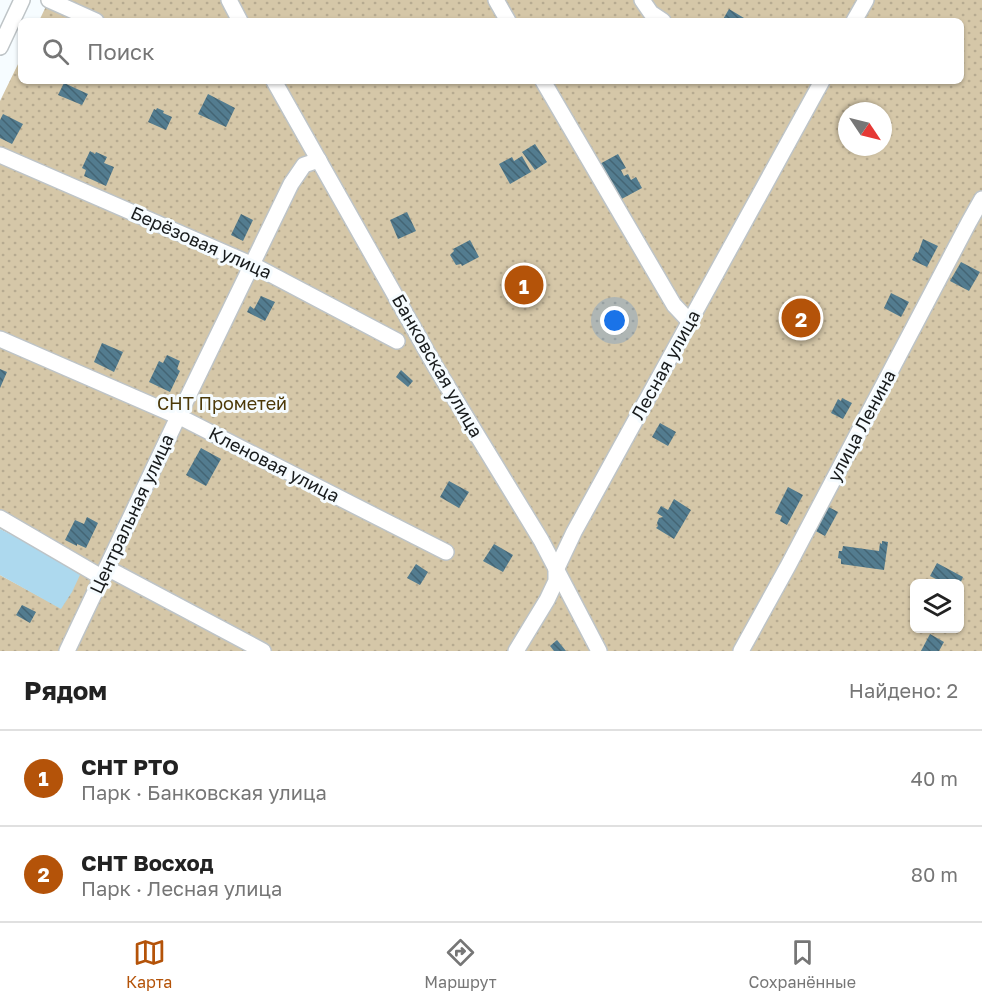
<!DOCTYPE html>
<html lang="ru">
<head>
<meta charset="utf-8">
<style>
	body { margin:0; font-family:"Golos Text",sans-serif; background:#f6f6f6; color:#222 }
	.controls { position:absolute; right:18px; bottom:18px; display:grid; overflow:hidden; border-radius:9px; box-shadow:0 2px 4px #0004 }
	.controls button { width:54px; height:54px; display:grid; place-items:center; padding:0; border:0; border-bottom:2px solid #e0e0e0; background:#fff; color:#222; font:30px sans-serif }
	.compass { position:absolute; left:838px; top:102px; width:54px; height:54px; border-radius:50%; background:#fff; box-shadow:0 2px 4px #0004; rotate:125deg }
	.you { position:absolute; left:615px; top:321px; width:21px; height:21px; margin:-15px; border:4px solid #fff; border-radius:50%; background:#1a73e8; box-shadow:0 0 0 9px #1a73e833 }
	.badge { display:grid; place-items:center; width:39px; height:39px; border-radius:50%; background:#b45309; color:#fff; font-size:20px; font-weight:700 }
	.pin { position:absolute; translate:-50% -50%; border:3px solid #fff; box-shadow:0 2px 6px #0006 }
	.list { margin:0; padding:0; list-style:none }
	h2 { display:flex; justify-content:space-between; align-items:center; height:78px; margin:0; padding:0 24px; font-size:26px }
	h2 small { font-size:20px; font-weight:400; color:#767676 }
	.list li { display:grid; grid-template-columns:39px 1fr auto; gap:18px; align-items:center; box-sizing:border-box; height:96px; padding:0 24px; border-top:2px solid #e0e0e0 }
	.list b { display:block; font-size:22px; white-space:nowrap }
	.list p { margin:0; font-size:20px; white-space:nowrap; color:#767676 }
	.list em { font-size:20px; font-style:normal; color:#767676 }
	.icon { flex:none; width:33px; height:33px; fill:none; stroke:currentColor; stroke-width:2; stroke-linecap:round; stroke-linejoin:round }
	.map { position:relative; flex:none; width:982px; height:651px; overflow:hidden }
	.search { position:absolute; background:#fff; box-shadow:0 2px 4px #0004; left:18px; right:18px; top:18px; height:66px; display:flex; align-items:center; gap:15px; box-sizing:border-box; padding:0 21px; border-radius:9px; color:#767676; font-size:22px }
	.sheet { height:270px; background:#fff }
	nav { display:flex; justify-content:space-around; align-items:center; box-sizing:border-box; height:84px; border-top:2px solid #e0e0e0; background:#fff; font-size:16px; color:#767676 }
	nav a { display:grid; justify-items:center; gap:3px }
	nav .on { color:#b45309 }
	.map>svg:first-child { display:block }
	.grass { fill:url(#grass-dots); fill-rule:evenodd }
	.water { fill:#add9ee }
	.building { fill:url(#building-back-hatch) }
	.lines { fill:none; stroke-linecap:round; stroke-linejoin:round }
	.street-casing { stroke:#bec4c7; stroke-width:18 }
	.street { stroke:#fff; stroke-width:15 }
	.labels { text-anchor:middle; stroke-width:6; stroke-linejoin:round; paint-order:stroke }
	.street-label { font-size:18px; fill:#181b1c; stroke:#f6fcff }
	.park-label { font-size:18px; fill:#4c3908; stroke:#f6fcff }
</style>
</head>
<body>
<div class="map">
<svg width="982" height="651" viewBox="0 0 982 651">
	<defs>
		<pattern id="grass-dots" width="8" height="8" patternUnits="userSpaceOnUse" patternTransform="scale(1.5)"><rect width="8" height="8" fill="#d5c7a8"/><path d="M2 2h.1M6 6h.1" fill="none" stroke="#b6aa90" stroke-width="1.8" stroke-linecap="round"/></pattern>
		<pattern id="building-back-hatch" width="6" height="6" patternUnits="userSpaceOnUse" patternTransform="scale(1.5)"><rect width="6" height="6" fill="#537c8f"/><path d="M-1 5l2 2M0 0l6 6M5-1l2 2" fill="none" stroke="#446574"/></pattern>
	</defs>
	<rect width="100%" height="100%" fill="#f6fcff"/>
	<!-- grass -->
	<path class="grass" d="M49 0H982V651H0V575L61 608 38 548 0 529V101L21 58V81H961V21H39ZM847 111H883V147H847ZM914 584H960V628H914Z"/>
	<!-- water -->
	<polygon class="water" points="0,529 38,548 80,575 72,592 61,609 0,575"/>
	<!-- building -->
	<g class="building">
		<polygon points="729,9 744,18 742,21 722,21"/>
		<polygon points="64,83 88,94 82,105 58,95"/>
		<polygon points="208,94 235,108 226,127 198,114"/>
		<polygon points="157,108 164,111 163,113 172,117 166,130 148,122 154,109 156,110"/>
		<polygon points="3,114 23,124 12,144 0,138 0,120"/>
		<polygon points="535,144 547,162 535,170 522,152"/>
		<polygon points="90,151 95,154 96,152 107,157 104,163 114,167 106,186 84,176 86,170 82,168"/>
		<polygon points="618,154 626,168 621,170 624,176 628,174 631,180 636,177 642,188 616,202 596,166"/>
		<polygon points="522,156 531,172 510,184 499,164 512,157 514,161"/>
		<polygon points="407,212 416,231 398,239 390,220"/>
		<polygon points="241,214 253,220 243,241 231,235"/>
		<polygon points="923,239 938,246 927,267 912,260 916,252 918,253"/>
		<polygon points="470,240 479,257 462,266 461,264 456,265 450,255 454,251 453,249"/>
		<polygon points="961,262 980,272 969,291 950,281"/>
		<polygon points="891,293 909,302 901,317 884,308"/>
		<polygon points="261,296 275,302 265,321 247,312 250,306 254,309"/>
		<polygon points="102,343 123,352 114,372 94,362"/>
		<polygon points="167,355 180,361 177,369 180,371 170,392 149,382 159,361 163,363"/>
		<polygon points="0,369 7,372 0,388"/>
		<polygon points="401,370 413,381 408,387 396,377"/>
		<polygon points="842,398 852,403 843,419 831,413 838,399 841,401"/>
		<polygon points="660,423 676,432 668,446 652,437"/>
		<polygon points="201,448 221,459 206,486 186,475"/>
		<polygon points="449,481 469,492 459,508 440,497"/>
		<polygon points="788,487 803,495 787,525 780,521 782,516 775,513"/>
		<polygon points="674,499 691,510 674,539 656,528 658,526 657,523 659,518 663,517 657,513 661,506 668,510"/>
		<polygon points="825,505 838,512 825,536 812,529"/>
		<polygon points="87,517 98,523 86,548 77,544 77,546 65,540 75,520 84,524"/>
		<polygon points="882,541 888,542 884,570 841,564 841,559 838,558 839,551 842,551 843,546 879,551 880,543 882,544"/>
		<polygon points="494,544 513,555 503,572 483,561"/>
		<polygon points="937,563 963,577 960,584 940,584 938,582 938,580 930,576"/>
		<polygon points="416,564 428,572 420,585 407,578"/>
		<polygon points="22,605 36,612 30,623 16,615"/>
		<polygon points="930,634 944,642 939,651 921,651"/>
		<polygon points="557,640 566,651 554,651 550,646"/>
	</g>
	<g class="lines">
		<!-- street casing -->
		<g class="street-casing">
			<g id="street">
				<polyline points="49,0 96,21"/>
				<polyline points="229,0 240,21"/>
				<polyline points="496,0 508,21"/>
				<polyline points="642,0 651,13 663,21"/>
				<polyline points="854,21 866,0"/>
				<polyline points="0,47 22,0"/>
				<polyline points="274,81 435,366 541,540 599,651"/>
				<polyline points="543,81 674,305 690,322"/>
				<polyline points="0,155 253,265 397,341"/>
				<polyline points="0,339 184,419 446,552"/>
				<polyline points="0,518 103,578"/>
				<polyline points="107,568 263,651"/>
				<polyline points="67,651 178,417 291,184 304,165 319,160"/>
				<polyline points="516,651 547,600 556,581 556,570 574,532 822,81"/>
				<polyline points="741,651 788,566 969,222 982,199"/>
			</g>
		</g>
		<!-- street -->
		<use href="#street" class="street"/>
	</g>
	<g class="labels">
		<!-- street labels -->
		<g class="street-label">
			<text transform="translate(201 243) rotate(24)" y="6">Берёзовая улица</text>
			<text transform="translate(666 365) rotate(-61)" y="6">Лесная улица</text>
			<text transform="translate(437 366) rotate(60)" y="6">Банковская улица</text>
			<text transform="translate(862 426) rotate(-62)" y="6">улица Ленина</text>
			<text transform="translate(274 465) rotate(27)" y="6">Кленовая улица</text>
			<text transform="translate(132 514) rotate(-65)" y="6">Центральная улица</text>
		</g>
		<!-- park labels -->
		<g class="park-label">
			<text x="222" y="410">СНТ Прометей</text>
		</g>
	</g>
</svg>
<div class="controls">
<button><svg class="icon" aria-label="layers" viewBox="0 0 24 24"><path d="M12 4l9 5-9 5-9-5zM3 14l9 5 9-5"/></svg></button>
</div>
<svg class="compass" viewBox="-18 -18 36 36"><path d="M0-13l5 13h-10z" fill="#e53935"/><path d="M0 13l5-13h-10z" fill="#767676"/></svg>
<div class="you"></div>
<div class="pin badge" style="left:524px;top:285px">1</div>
<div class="pin badge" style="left:801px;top:318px">2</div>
<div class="search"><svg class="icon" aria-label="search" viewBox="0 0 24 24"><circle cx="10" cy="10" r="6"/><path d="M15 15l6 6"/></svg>Поиск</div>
</div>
<section class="sheet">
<h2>Рядом<small>Найдено: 2</small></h2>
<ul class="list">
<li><span class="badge">1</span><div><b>СНТ РТО</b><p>Парк · Банковская улица</p></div><em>40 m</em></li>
<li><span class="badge">2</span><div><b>СНТ Восход</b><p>Парк · Лесная улица</p></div><em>80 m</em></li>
</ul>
</section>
<nav>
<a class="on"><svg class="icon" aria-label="map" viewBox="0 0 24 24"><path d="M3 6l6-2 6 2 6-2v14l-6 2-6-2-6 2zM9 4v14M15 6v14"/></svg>Карта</a>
<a><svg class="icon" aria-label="directions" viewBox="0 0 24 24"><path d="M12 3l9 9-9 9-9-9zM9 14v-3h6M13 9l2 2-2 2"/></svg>Маршрут</a>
<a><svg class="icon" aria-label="saved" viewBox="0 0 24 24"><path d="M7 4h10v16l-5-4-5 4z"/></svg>Сохранённые</a>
</nav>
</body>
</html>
